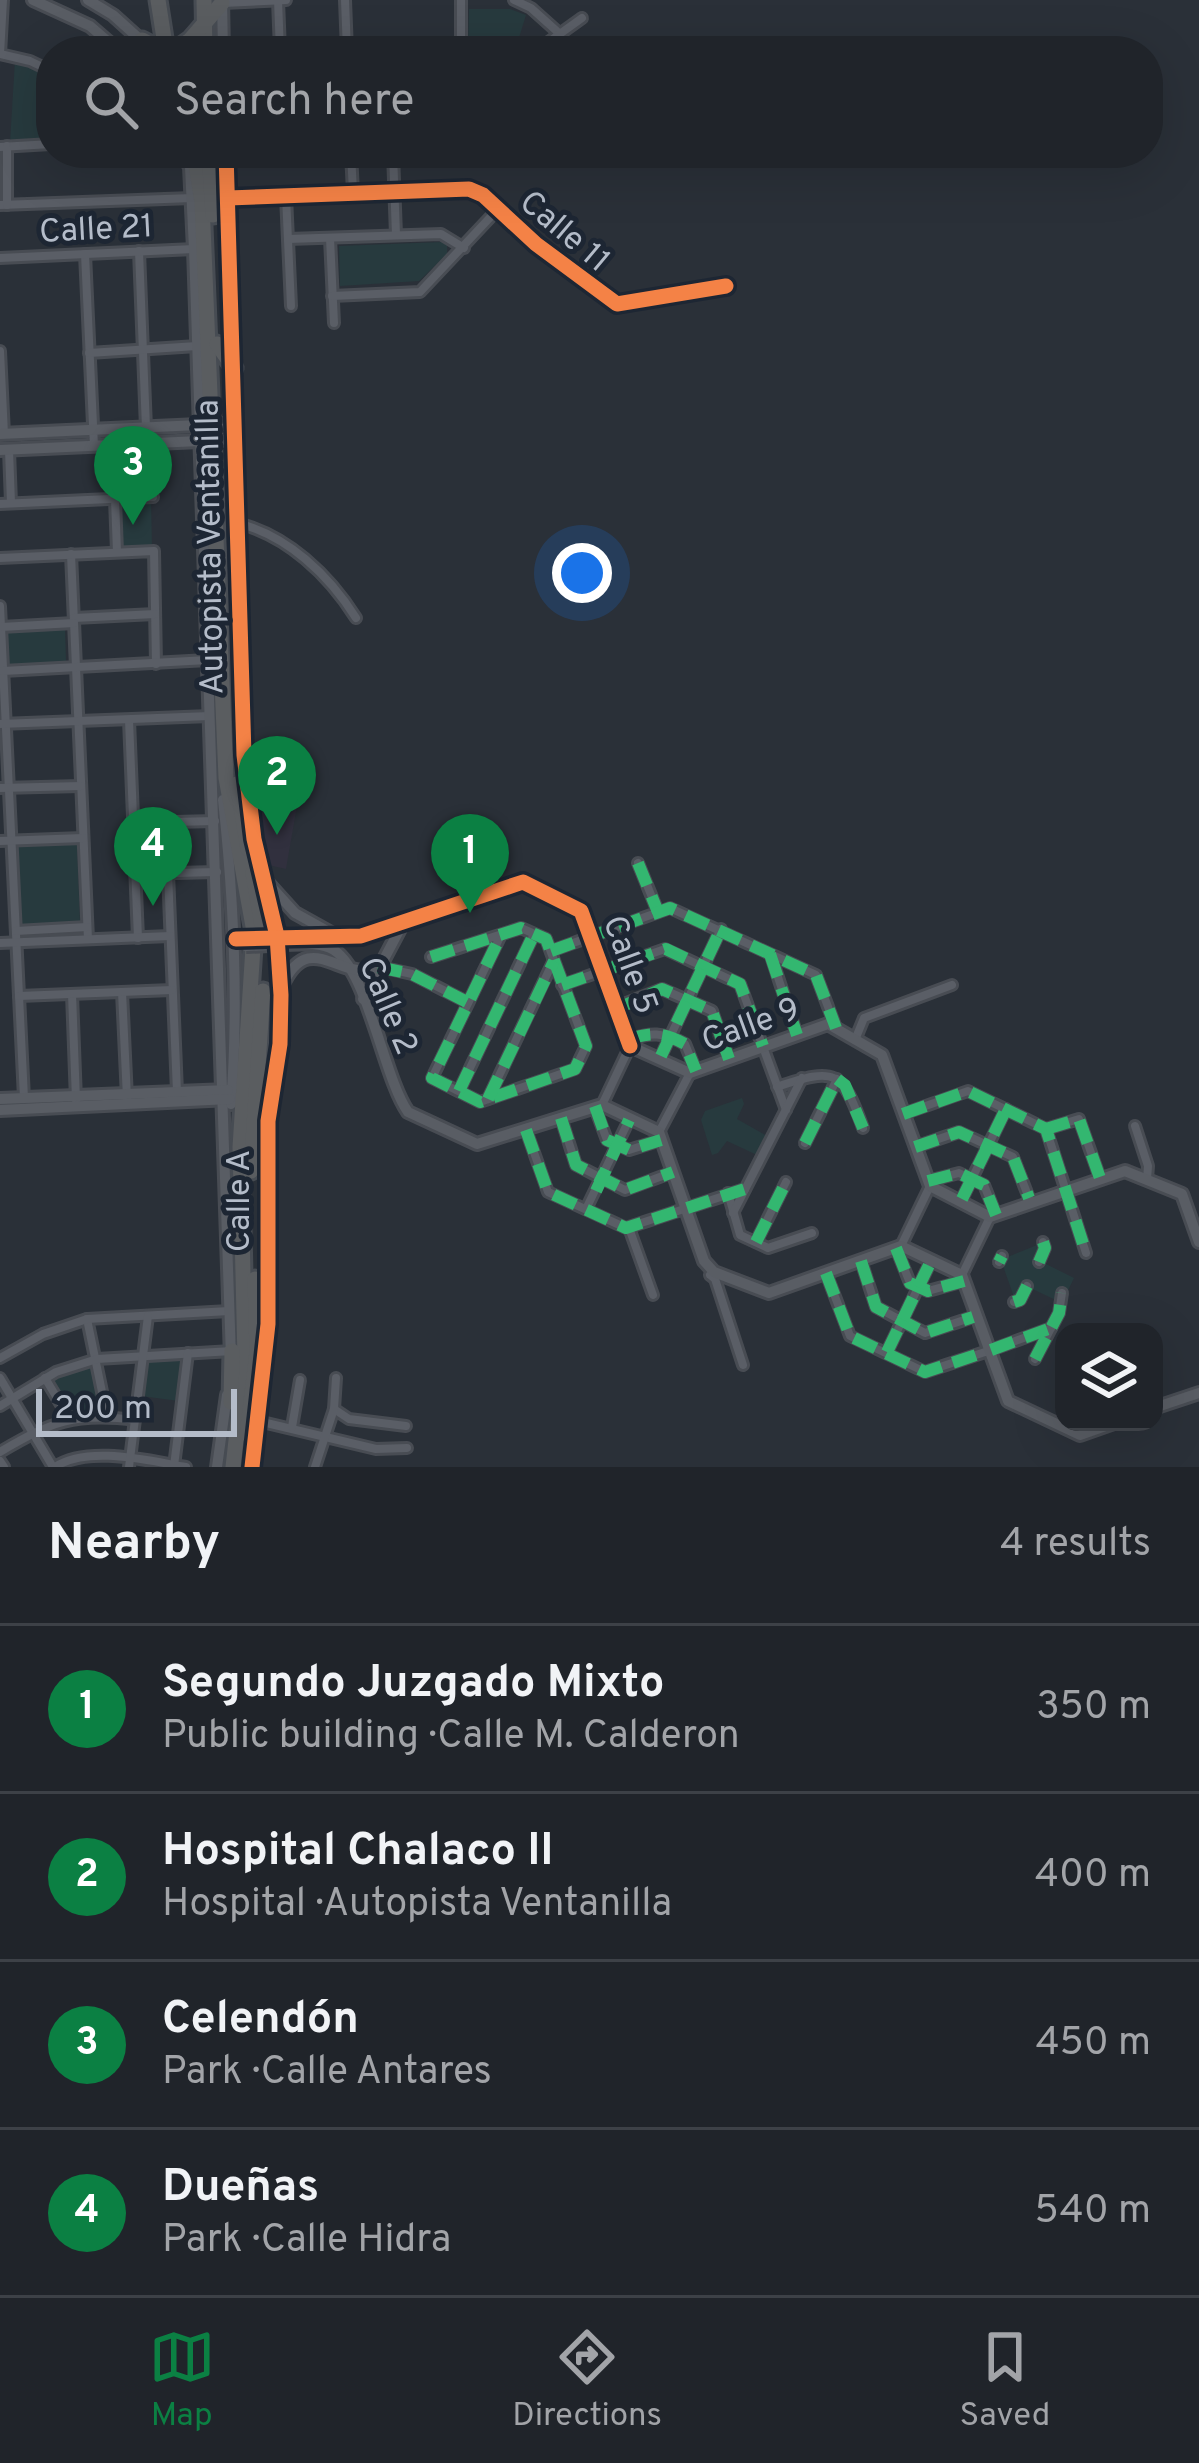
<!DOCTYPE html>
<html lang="en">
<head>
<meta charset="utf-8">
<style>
	body { margin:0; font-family:Overpass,sans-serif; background:#282c32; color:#f1f3f6 }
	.controls { position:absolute; right:36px; bottom:36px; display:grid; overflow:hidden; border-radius:24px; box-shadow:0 12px 48px #0002 }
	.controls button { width:108px; height:108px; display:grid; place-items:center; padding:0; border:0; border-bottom:3px solid #3d4147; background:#20242a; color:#f1f3f6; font:60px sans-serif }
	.scale { position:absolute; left:36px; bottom:30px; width:201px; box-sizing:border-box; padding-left:12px; border:6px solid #b4bcc9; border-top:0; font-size:33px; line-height:42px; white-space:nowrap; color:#b4bcc9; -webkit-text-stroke:9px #1d2633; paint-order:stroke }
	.you { position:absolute; left:582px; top:573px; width:42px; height:42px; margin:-30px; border:9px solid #fff; border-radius:50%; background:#1a73e8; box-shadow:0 0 0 18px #1a73e833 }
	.badge { display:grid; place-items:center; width:78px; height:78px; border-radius:50%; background:#0b8043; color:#fff; font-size:39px; font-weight:700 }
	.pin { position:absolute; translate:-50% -99px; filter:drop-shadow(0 3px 6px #0008) }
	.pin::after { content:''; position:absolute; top:63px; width:42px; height:36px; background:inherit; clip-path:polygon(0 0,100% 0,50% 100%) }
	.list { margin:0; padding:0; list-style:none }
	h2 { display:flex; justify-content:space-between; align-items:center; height:156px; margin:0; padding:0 48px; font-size:51px }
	h2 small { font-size:39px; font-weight:400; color:#a2a4a8 }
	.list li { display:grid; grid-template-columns:78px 1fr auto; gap:36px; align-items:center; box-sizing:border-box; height:168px; padding:0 48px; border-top:3px solid #3d4147 }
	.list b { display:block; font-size:45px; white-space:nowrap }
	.list p { margin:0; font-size:39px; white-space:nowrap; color:#a2a4a8 }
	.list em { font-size:39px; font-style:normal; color:#a2a4a8 }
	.icon { flex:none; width:66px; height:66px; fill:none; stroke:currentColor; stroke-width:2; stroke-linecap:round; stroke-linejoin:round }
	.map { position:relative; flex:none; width:1199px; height:1467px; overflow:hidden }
	.search { position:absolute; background:#20242a; box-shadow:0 12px 48px #0002; left:36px; right:36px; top:36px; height:132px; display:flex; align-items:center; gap:30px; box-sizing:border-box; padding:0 42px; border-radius:48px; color:#a2a4a8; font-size:45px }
	.sheet { height:828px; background:#20242a }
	nav { display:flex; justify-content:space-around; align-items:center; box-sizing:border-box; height:168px; border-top:3px solid #3d4147; background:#20242a; font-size:33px; color:#a2a4a8 }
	nav a { display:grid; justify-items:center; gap:6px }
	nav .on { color:#0b8043 }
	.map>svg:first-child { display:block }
	.medical { fill:#31303e }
	.green { fill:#273a3e }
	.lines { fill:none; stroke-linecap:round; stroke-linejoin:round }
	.street-casing { stroke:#484c53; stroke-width:14 }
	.secondary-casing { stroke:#484c53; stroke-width:16 }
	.highway-casing { stroke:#474c53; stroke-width:21 }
	.street { stroke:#5a5e66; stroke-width:8 }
	.secondary { stroke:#595d64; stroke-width:10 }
	.highway { stroke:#5a5d60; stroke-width:15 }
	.secondary-bridge-casing { stroke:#484c53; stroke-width:16; stroke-linecap:butt }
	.secondary-bridge { stroke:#595d64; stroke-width:10 }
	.quiet { stroke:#33b770; stroke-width:12; stroke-dasharray:24 12; stroke-linecap:butt }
	.cycleway-casing { stroke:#1d2633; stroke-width:22 }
	.cycleway { stroke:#f48246; stroke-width:15 }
	.labels { text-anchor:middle; stroke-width:10; stroke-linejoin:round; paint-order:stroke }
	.street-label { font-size:33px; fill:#b4bcc9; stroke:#1d2633 }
</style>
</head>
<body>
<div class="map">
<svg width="1199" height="1467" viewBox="0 0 1199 1467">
	<rect width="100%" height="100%" fill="#2a3038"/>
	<!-- medical -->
	<polygon class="medical" points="255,796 297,806 286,869 268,865"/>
	<!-- green -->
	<g class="green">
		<polygon points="469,9 510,9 526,15 515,51 468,51"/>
		<polygon points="15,60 51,75 51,141 10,143"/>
		<polygon points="442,242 447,245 447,254 419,281 340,286 339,246"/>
		<polygon points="151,500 152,548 116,549 114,501"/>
		<polygon points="65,629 66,662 9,665 7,632"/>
		<polygon points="77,844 80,923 21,925 18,846"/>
		<polygon points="742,1098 744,1104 737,1119 767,1136 757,1155 727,1141 718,1153 712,1155 701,1120 705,1111"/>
		<polygon points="1042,1243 1038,1260 1074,1278 1062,1303 1026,1286 1020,1299 1015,1300 1002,1263 1005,1258"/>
		<polygon points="185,1354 179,1401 141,1396 148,1356"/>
		<polygon points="94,1361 105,1412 70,1413 50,1377"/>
	</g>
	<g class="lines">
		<!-- street casing -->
		<g class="street-casing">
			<g id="street">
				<polyline points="3,0 0,54 30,61 51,71"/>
				<polyline points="278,0 280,51"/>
				<polyline points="345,0 347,51"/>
				<polyline points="514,0 531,8 560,34"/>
				<polyline points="223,3 286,0"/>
				<polyline points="347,43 461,43"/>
				<polyline points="461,51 461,0"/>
				<polyline points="536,51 582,18"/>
				<polyline points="0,147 51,144"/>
				<polyline points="351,153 353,192"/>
				<polyline points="393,153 396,235"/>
				<polyline points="286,196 291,306"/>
				<polyline points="228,198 469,189 483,195 536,244 617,304 726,286"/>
				<polyline points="0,205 192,198"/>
				<polyline points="7,205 7,146"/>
				<polyline points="330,238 334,323"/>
				<polyline points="288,239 441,234 464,248"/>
				<polyline points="139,251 146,428"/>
				<polyline points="85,254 94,446"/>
				<polyline points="0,258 194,249"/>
				<polyline points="332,296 420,292 498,209"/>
				<polyline points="0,351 4,434"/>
				<polyline points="89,353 197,346"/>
				<polyline points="9,450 11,503"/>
				<polyline points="115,499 117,552"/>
				<polyline points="0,504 153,497"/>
				<path d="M237 523C287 535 329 575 356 618"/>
				<polyline points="71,554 88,939"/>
				<polyline points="0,558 154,551 156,664"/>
				<polyline points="0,606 24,1098"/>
				<polyline points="74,618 155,614"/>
				<polyline points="1,627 74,623"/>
				<polyline points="3,671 208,660"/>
				<polyline points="129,720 138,938"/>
				<polyline points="0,724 210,716"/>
				<polyline points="0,788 81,786"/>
				<polyline points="133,823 215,821"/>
				<polyline points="0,841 83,838"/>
				<polyline points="638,863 658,912"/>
				<polyline points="168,873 177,1092"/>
				<polyline points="135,874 217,872"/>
				<polyline points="16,931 87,927"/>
				<polyline points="0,943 170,936"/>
				<polyline points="551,951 670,908 816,975 836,1028"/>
				<polyline points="771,956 797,1035"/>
				<polyline points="431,957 521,928 546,939 586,1046 575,1069 480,1102 432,1078 501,935"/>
				<polyline points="380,967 412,974 467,1002"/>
				<polyline points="562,985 665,949 740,984 786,1110"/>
				<polyline points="122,992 127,1098"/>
				<polyline points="72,994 76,1100"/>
				<polyline points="19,996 172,990"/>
				<polyline points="616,1007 662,989 712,1011 729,1059"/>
				<path d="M627 1040C651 1032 663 1032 685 1044L696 1071"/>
				<polyline points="855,1040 864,1018 952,985"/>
				<polyline points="661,1056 721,929"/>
				<path d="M777 1087C836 1067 842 1070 863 1128"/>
				<polyline points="459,1091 534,934"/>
				<polyline points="488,1099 553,962"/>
				<polyline points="602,1105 630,1046"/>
				<polyline points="595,1108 607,1140 629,1150 661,1140"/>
				<polyline points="903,1114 968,1091 1046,1129 1086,1253"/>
				<polyline points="561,1118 576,1165 625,1190 673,1172"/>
				<polyline points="1135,1126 1148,1166 1147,1179"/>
				<polyline points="1046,1129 1079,1119 1100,1178"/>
				<polyline points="526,1130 548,1192 626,1228 745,1189"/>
				<polyline points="659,1132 690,1073"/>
				<polyline points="805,1143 837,1079"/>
				<polyline points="915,1147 959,1132 1013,1157 1029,1198"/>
				<polyline points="928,1181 959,1173 984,1185 996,1215"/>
				<polyline points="728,1193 740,1235 768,1248 812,1233"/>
				<polyline points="962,1199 1006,1109"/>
				<polyline points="586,1209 629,1120"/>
				<polyline points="733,1213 802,1078"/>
				<polyline points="629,1228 653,1295"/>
				<polyline points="756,1242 786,1182"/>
				<polyline points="901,1246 930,1186"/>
				<polyline points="896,1248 910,1283 928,1291 964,1281"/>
				<polyline points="861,1261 876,1307 925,1333 973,1317"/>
				<polyline points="999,1262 1002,1256"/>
				<polyline points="1039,1262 1045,1248 1043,1242"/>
				<polyline points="714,1272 710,1275 715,1279 743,1365"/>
				<polyline points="826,1273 850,1336 925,1372 985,1352"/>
				<polyline points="962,1275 990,1217"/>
				<polyline points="1014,1302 1020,1300 1027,1286"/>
				<polyline points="87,1319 107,1416"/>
				<polyline points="991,1350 1051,1328"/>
				<polyline points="887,1352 930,1263"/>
				<polyline points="0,1358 43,1334 87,1319 229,1311"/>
				<polyline points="1035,1359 1059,1313 1062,1293"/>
				<polyline points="0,1378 53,1467"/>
				<polyline points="45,1378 69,1418"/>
				<polyline points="0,1406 56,1372 97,1359 232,1351"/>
				<polyline points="334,1409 349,1419 406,1426"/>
				<polyline points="258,1421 376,1449 407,1448"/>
				<polyline points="292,1427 300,1380"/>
				<path d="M0 1452C51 1422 75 1412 135 1420"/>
				<polyline points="0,1461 4,1467"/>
				<polyline points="174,1466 188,1353"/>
				<path d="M55 1467C88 1445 149 1461 186 1467"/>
				<polyline points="129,1467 148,1316"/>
				<polyline points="315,1467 334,1409 336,1378"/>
			</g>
		</g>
		<!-- secondary casing -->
		<g class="secondary-casing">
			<g id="secondary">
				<polyline points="33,0 90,26 119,51"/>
				<polyline points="88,0 113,15 144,43"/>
				<polyline points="222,0 223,51"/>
				<polyline points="182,153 190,167 194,249 231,1358"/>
				<polyline points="226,153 244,755 254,839 277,936 281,995 280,1044 268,1121 268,1324 252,1467"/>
				<polyline points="0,434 221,424"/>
				<polyline points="0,450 222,440"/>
				<path d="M223 800C234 902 239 1001 231 1104"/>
				<polyline points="267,882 295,913 331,933"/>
				<polyline points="275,936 346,937 376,933 523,882 581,911 630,1046 690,1073 828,1024 882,1055 930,1186 990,1217 1125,1171 1182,1194 1199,1242"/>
				<path d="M272 945C289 944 314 941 330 948 367 964 383 1077 408 1112L477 1144 602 1105 659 1132 704 1261 714 1272 769 1293 901 1246 962 1275 1008 1401 1080 1435 1117 1422"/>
				<path d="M282 986C310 925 342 985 378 967"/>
				<polyline points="363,999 402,925"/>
				<polyline points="0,1099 228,1090"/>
				<polyline points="0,1110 230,1099"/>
				<polyline points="1154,1408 1199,1393"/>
				<polyline points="217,1467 227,1395"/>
			</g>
		</g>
		<!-- highway casing -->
		<g class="highway-casing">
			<g id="highway">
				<polyline points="158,0 166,51"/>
				<polyline points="204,0 205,51"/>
				<polyline points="142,40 163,51"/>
				<polyline points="174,51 190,40 222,3"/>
				<polyline points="194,153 202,202 226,778 254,932 240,1147 245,1359 233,1467"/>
				<polyline points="209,153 213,215"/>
				<polyline points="217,344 234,368"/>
				<polyline points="237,784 248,849"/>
				<polyline points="253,873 262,926"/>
				<polyline points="251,1171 263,991"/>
				<polyline points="231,1402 232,1351"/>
				<polyline points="247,1434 257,1352 255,1279"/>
			</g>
		</g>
		<!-- street -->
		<use href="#street" class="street"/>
		<!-- secondary -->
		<use href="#secondary" class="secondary"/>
		<!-- highway -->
		<use href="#highway" class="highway"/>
		<!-- secondary-bridge casing -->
		<g class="secondary-bridge-casing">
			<g id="secondary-bridge">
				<polyline points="244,938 269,937"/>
				<polyline points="246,946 270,945"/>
			</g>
		</g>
		<!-- secondary-bridge -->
		<use href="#secondary-bridge" class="secondary-bridge"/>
		<!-- quiet -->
		<g class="quiet">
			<polyline points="638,863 658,912"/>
			<polyline points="551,951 670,908 816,975 836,1028"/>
			<polyline points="770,954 797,1035"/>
			<polyline points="431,957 521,928 546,939 586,1046 575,1069 480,1102 432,1078 501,935"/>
			<polyline points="378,967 412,974 467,1002"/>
			<polyline points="562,985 666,949 740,984 763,1046"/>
			<polyline points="616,1009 662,989 712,1011 729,1059"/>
			<path d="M627 1040C651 1032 663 1032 685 1044L696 1071"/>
			<polyline points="661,1056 721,929"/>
			<polyline points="459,1091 534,934"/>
			<polyline points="488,1099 554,961"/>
			<polyline points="595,1106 607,1140 629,1150 661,1140"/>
			<polyline points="903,1114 968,1091 1046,1129 1086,1253"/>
			<polyline points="561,1118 576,1165 625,1190 673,1172"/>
			<polyline points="1046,1129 1079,1119 1100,1178"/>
			<polyline points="526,1130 548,1192 626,1228 745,1189"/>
			<polyline points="805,1143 837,1079 845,1085 863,1128"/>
			<polyline points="915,1147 959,1132 1013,1157 1029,1198"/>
			<polyline points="928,1181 959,1173 984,1185 996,1215"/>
			<polyline points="596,1191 629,1120"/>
			<polyline points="962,1199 1006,1109"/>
			<polyline points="756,1242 786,1182"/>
			<polyline points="896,1248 910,1283 928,1291 964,1281"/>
			<polyline points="861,1261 876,1307 925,1333 973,1317"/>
			<polyline points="999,1262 1002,1256"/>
			<polyline points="1039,1262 1045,1248 1043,1242"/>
			<polyline points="826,1273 850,1336 925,1372 985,1352"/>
			<polyline points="1014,1302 1020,1300 1027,1286"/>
			<polyline points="991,1350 1051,1328"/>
			<polyline points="887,1352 930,1263"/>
			<polyline points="1035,1359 1059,1313 1062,1293"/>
		</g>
		<!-- cycleway casing -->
		<g class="cycleway-casing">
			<g id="cycleway">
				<polyline points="226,153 244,755 254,839 277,936 281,995 280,1044 268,1121 268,1324 252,1467"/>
				<polyline points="228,198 469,189 483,195 536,244 617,304 726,286"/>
				<polyline points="236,939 361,936 523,882 581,911 630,1046"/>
			</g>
		</g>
		<!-- cycleway -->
		<use href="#cycleway" class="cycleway"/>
	</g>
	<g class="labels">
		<!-- street labels -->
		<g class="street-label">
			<text transform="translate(96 227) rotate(-3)" y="12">Calle 21</text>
			<text transform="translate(566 230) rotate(40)" y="12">Calle 11</text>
			<text transform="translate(208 547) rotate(-91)" y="12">Autopista Ventanilla</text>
			<text transform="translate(632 964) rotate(70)" y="12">Calle 5</text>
			<text transform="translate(390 1005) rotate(67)" y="12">Calle 2</text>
			<text transform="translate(750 1023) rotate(-20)" y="12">Calle 9</text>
			<text transform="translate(237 1201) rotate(-90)" y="12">Calle A</text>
		</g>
	</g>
</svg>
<div class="controls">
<button><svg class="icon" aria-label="layers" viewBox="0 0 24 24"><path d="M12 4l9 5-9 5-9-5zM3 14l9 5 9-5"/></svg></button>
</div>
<div class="scale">200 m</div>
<div class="you"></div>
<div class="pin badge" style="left:470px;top:913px">1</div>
<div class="pin badge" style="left:277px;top:835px">2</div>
<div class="pin badge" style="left:133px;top:525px">3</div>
<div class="pin badge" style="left:153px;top:906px">4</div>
<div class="search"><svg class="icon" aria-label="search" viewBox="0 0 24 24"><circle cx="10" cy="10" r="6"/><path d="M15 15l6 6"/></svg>Search here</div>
</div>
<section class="sheet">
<h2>Nearby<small>4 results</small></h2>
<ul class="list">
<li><span class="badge">1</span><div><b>Segundo Juzgado Mixto</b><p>Public building · Calle M. Calderon</p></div><em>350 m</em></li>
<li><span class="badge">2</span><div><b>Hospital Chalaco II</b><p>Hospital · Autopista Ventanilla</p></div><em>400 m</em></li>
<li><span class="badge">3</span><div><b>Celendón</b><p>Park · Calle Antares</p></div><em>450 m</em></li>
<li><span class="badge">4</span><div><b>Dueñas</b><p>Park · Calle Hidra</p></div><em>540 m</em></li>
</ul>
</section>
<nav>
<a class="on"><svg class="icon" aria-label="map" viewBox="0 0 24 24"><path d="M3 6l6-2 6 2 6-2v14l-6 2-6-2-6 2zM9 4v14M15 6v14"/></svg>Map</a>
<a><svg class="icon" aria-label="directions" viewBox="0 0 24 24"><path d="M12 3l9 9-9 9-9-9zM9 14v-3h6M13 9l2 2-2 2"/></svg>Directions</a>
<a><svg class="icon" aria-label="saved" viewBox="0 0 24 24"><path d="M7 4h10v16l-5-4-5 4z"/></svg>Saved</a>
</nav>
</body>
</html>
